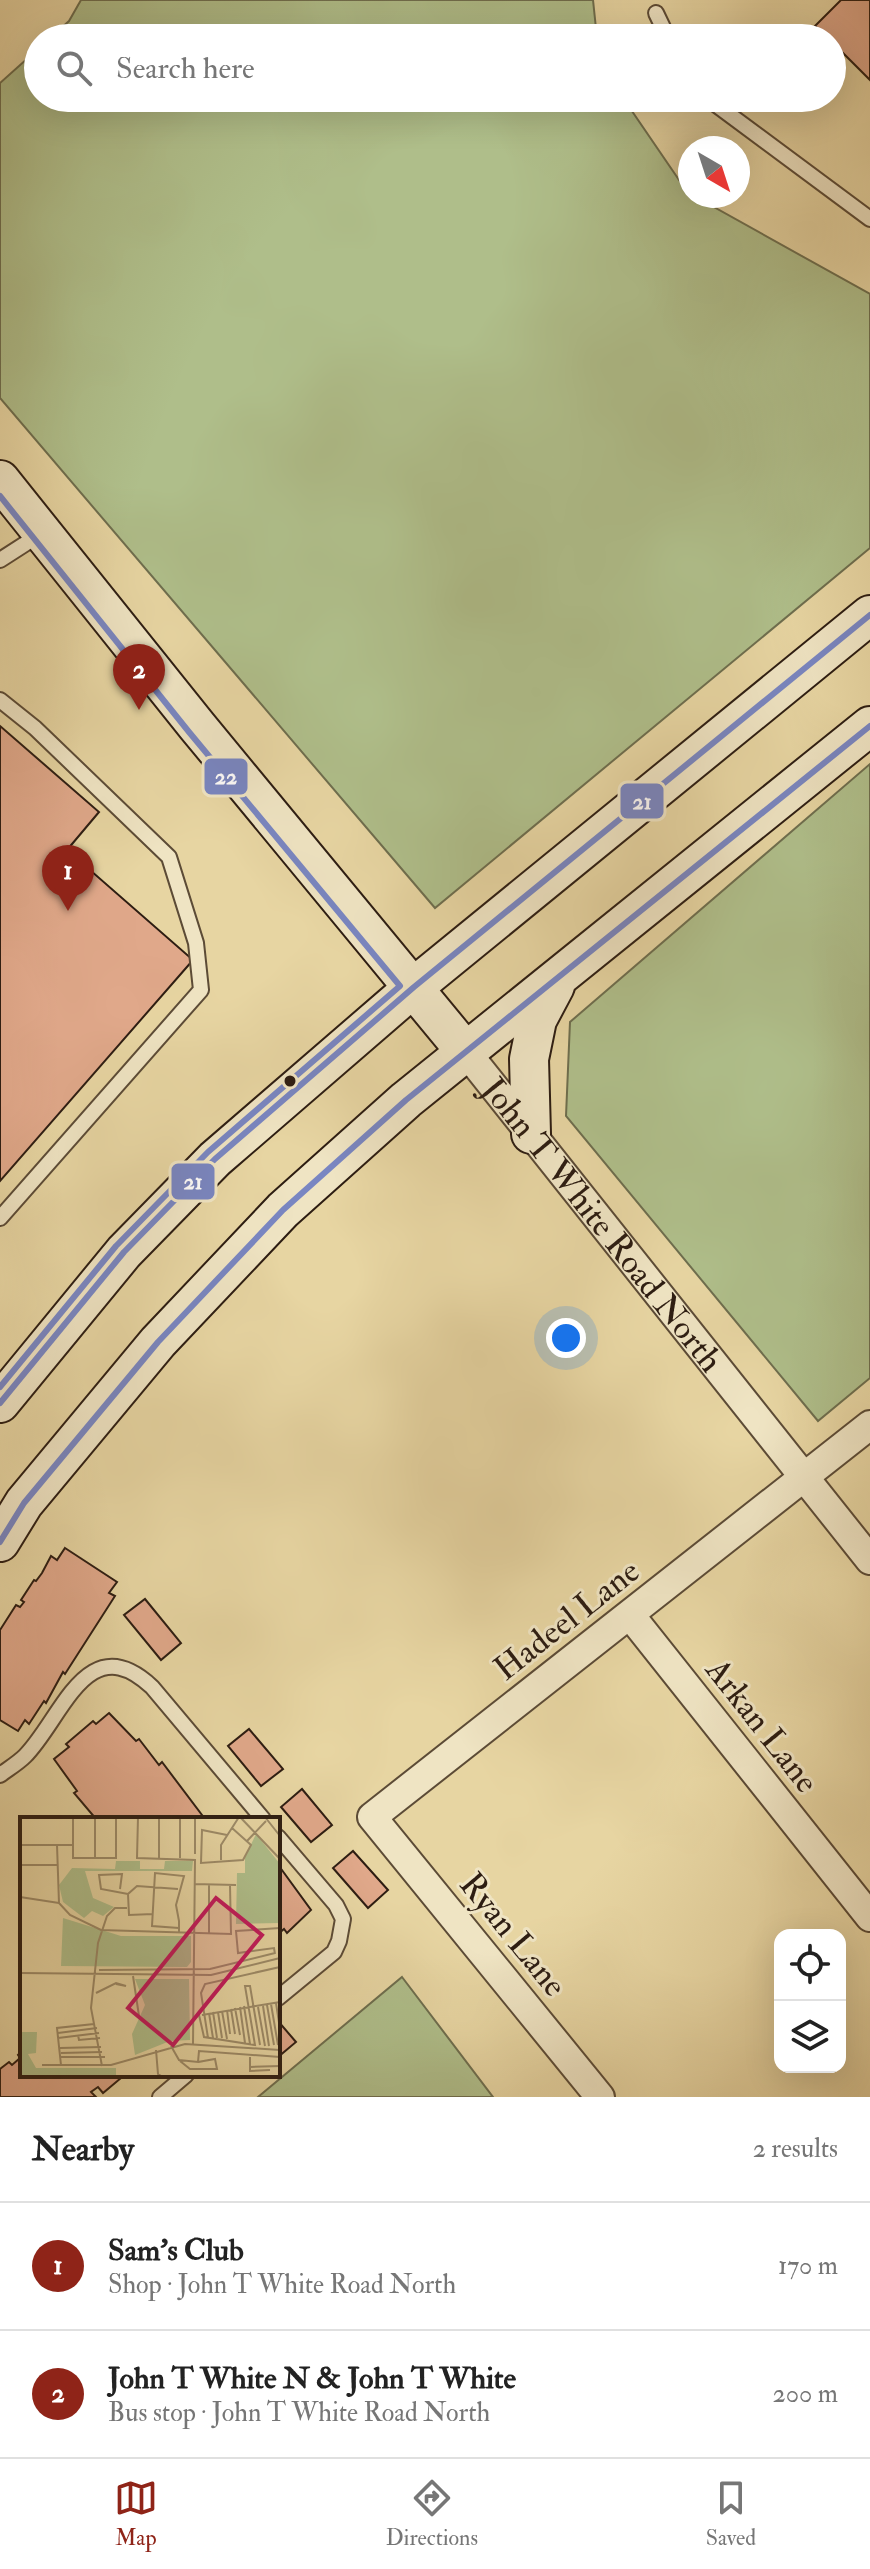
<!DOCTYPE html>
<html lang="en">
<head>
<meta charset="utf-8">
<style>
	body { margin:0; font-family:"IM FELL Double Pica",serif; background:#f2f2f2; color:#222 }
	.controls { position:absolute; right:24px; bottom:24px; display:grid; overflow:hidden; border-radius:16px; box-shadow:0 8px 32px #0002 }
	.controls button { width:72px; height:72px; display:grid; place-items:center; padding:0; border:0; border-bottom:2px solid #e0e0e0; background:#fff; color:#222; font:40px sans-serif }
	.compass { position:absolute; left:678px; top:136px; width:72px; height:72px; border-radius:50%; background:#fff; box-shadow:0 8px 32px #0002; rotate:141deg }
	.you { position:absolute; left:566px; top:1338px; width:28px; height:28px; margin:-20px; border:6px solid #fff; border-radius:50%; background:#1a73e8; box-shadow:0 0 0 12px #1a73e833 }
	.badge { display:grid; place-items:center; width:52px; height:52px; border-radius:50%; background:#8f2418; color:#fff; font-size:26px; font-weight:700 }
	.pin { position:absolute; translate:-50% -66px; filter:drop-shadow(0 2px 4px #0008) }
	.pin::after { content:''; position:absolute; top:42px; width:28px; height:24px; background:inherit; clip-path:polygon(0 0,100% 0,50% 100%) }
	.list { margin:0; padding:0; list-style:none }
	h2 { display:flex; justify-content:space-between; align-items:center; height:104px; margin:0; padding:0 32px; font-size:34px }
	h2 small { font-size:26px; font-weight:400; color:#767676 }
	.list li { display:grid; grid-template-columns:52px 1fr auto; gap:24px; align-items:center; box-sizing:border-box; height:128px; padding:0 32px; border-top:2px solid #e0e0e0 }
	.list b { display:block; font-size:30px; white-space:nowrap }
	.list p { margin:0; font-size:26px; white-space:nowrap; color:#767676 }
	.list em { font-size:26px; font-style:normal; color:#767676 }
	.icon { flex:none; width:44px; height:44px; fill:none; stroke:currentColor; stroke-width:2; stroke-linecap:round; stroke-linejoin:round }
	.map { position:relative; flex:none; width:870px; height:2097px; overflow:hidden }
	.search { position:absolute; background:#fff; box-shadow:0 8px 32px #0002; left:24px; right:24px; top:24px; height:88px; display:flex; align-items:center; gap:20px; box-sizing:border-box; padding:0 28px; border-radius:44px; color:#767676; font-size:30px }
	.sheet { height:360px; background:#fff }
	nav { display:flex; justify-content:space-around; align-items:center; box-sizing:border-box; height:112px; border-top:2px solid #e0e0e0; background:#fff; font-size:22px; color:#767676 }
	nav a { display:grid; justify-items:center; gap:4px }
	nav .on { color:#8f2418 }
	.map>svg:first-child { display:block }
	.green { fill:#afbe8a; stroke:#6e6e4e; stroke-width:2 }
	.building { fill:#e0a88a; stroke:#2d1d12; stroke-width:2 }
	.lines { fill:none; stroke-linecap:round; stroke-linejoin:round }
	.lane-casing { stroke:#5c4b36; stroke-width:18 }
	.street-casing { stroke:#5c4b36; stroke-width:32 }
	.secondary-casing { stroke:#2d1d12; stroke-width:42 }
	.lane { stroke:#efe4c3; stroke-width:14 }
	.street { stroke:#efe4c3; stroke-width:28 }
	.secondary { stroke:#efe4c3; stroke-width:38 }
	.bus-1-casing { stroke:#efe4c3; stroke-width:12 }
	.bus-2-casing { stroke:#efe4c3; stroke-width:12 }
	.bus-1 { stroke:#7986c2; stroke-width:6 }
	.bus-2 { stroke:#7986c2; stroke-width:6 }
	.bus-dot { fill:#2d1d12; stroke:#efe4c3; stroke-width:3 }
	.labels { text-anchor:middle; stroke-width:6; stroke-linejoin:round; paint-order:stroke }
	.street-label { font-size:34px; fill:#2d1d12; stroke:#efe4c3 }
	.inset-road { fill:none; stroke:#9d8b68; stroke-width:2 }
	.view { fill:#c2185b; fill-opacity:0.15; stroke:#c2185b; stroke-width:4 }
	.inset-edge { fill:none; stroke:#2d1d12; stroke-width:4 }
	.line-badge { stroke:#efe4c3; stroke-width:3 }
	.badge-label { font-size:22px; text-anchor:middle; font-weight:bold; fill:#fff }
</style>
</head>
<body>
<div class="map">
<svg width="870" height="2097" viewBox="0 0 870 2097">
	<rect width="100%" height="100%" fill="#e7d5a2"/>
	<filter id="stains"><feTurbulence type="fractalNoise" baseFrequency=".0025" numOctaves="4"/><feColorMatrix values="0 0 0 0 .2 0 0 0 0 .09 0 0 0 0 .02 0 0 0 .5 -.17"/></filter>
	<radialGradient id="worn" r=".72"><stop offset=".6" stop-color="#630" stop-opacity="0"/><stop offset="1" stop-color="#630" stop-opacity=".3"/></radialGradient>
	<!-- green -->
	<g class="green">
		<polygon points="81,0 593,0 597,38 50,38 69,21"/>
		<polygon points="38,49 38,98 623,98 690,196 694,196 870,294 870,548 435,908 0,398 0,83"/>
		<polygon points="870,764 870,1378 818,1421 566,1116 570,1022"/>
		<polygon points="402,1977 493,2097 258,2097"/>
	</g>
	<!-- building -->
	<g class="building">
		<polygon points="841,0 870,0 870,80 832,42 832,38 828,38 815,26"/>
		<polygon points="0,726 99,812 67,850 193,960 0,1181"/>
		<polygon points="65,1548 117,1582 109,1593 115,1596 65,1674 63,1672 46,1703 44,1701 29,1724 25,1720 18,1731 0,1720 0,1630 16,1605 20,1607 24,1602 21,1600 34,1580 36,1581 42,1573 51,1556 57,1560"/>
		<polygon points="145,1599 181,1643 161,1660 124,1615"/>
		<polygon points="109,1713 136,1741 139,1739 159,1765 162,1762 205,1819 96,1819 74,1793 77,1791 54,1759 69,1747 66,1744 93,1721 96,1724"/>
		<polygon points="249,1729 283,1769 261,1786 228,1746"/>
		<polygon points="302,1789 332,1825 311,1842 281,1807"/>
		<polygon points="353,1851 388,1890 368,1908 333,1868"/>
		<polygon points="279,1866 311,1910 287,1933 284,1929 278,1934"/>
		<polygon points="278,2021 296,2042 278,2057"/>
		<polygon points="22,2051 22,2075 118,2075 121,2078 103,2093 98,2087 91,2092 96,2097 0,2097 0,2069 9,2062 12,2065 20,2058 18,2055"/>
	</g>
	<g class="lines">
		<!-- lane casing -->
		<g class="lane-casing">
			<g id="lane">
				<polyline points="656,13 668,38"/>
				<polyline points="707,98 870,219"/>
				<polyline points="0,560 42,533"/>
				<polyline points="0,700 35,728 169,857 196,943 201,990 0,1218"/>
				<path d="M0 1775C8 1769 18 1763 25 1756 62 1719 87 1626 152 1687L263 1819"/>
				<polyline points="278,1837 336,1905 343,1919 339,1941 334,1952 278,1998"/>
				<polyline points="160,2097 186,2075"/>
			</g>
		</g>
		<!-- street casing -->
		<g class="street-casing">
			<g id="street">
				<path id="s1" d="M466 1052 870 1560"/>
				<polyline points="630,1615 870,1917"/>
				<polyline points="600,2097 372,1817 870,1425"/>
			</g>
		</g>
		<!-- secondary casing -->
		<g class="secondary-casing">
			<g id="secondary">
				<polyline points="0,480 197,726 466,1052"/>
				<polyline points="531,1134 529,1059 537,1020 555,986"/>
				<polyline points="0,1403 124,1252 215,1159 414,987 870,615"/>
				<polyline points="0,1542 24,1503 158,1342 283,1210 406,1100 870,726"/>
			</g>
		</g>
		<!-- lane -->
		<use href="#lane" class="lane"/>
		<!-- street -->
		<use href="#street" class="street"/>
		<!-- secondary -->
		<use href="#secondary" class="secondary"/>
		<!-- bus-1 casing -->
		<g class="bus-1-casing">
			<g id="bus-1">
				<polyline points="0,1403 124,1252 215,1159 414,987 870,615"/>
				<polyline points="0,1542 24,1503 158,1342 283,1210 406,1100 870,726"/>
			</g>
		</g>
		<!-- bus-2 casing -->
		<g class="bus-2-casing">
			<polyline id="bus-2" points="0,496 189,732 400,986 208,1152 116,1246 0,1387"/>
		</g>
		<!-- bus-1 -->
		<use href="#bus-1" class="bus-1"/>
		<!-- bus-2 -->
		<use href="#bus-2" class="bus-2"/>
	</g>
	<!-- markers -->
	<circle class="bus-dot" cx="290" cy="1081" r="7"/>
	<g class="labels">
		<!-- street labels -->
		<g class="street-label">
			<text dy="12" stroke="none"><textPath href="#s1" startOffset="220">John T White Road North</textPath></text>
			<text transform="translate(566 1619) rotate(-38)" y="12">Hadeel Lane</text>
			<text transform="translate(763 1725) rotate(52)" y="12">Arkan Lane</text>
			<text transform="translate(514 1934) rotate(51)" y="12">Ryan Lane</text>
		</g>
	</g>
	<!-- overview -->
	<g transform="translate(20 1817)">
		<rect width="260" height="260" fill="#e7d5a2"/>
		<path d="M236 17 260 47V106L216 107 217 56H225V40ZM96 44H120V52H144L145 44H173L172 54H65L73 81 94 90 83 99 72 94 64 101 43 85 39 68 52 51 95 52ZM43 101 101 119H171V145L167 150 41 149ZM115 162H169L170 223 150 224 115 238 112 217 125 188ZM0 215H17L16 236 8 237 16 251H96V260H0Z" fill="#afbe8a"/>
		<path class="inset-road" d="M53 0V41H96V0M118 0 117 41 175 43 173 227M220 0 260 42M245 0 260 19M207 18 182 13 181 46 223 43 231 28 212 11M227 24 246 4M0 28H53M37 28 39 86 50 98 81 113 211 117 210 68M175 37V0M75 41V0M139 41V0M160 41V0M201 43V28L219 0M0 48H37M174 67 216 68M100 72 102 57 79 58 81 72 108 77M0 80 39 86M133 97 109 98 108 77 117 69 158 72M159 116V104L156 88 164 59 135 56 132 109 159 111M189 116V67M255 137 254 131 218 136 216 114 260 111M79 153 190 152 255 136M0 156 191 158 260 141M113 159 119 199M76 176 96 166 106 169 96 167M256 186 260 212M251 187 258 228M247 188 254 228M224 189 230 227M243 189 249 229M220 190 225 226M238 190 245 229M215 191 220 218M211 192 215 217M207 193 210 217M202 194 207 222M193 195 197 221M198 195 202 221M189 196 193 221M179 198 184 220 235 228 225 169H230L240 228M182 198 260 185M38 216 77 211M58 218 59 223 80 221M38 221 79 216M188 221 181 176 185 167 260 150M151 229 159 243 178 245 179 234 260 240M40 231 81 230M136 233 138 257 143 260M41 236 82 235M41 240H85M230 240V254L250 253M160 244 170 252H197L195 242 178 245M22 248H91L165 227 260 233M41 248 37 211 74 207M82 249 71 191 78 126 87 99 95 91H107M230 250 260 249"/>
		<path class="view" d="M196 81 242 118 153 228 108 191Z"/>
		<rect width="260" height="260" class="inset-edge"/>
	</g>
	<g class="line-badge">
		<rect x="203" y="757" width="46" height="39" rx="8" fill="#7986c2"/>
		<rect x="619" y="782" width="46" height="38" rx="8" fill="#7986c2"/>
		<rect x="170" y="1162" width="46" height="39" rx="8" fill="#7986c2"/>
	</g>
	<g class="badge-label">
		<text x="226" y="784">22</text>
		<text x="642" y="809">21</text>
		<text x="193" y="1189">21</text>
	</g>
	<rect width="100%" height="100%" filter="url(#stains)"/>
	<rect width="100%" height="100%" fill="url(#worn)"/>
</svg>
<div class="controls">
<button><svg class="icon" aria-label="locate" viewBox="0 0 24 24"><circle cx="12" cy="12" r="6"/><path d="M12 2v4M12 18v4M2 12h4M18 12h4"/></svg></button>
<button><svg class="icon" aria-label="layers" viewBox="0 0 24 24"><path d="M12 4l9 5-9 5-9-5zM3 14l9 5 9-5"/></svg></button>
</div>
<svg class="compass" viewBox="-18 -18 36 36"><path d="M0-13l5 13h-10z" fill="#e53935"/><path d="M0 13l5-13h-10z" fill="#767676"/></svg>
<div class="you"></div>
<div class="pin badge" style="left:68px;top:911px">1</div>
<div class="pin badge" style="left:139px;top:710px">2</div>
<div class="search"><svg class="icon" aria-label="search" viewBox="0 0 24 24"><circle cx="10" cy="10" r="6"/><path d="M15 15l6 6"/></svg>Search here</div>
</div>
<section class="sheet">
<h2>Nearby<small>2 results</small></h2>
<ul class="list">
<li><span class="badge">1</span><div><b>Sam's Club</b><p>Shop · John T White Road North</p></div><em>170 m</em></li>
<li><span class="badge">2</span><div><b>John T White N &amp; John T White</b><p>Bus stop · John T White Road North</p></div><em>200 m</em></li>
</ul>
</section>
<nav>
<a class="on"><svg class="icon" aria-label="map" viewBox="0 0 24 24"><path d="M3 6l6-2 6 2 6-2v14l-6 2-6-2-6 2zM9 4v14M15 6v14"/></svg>Map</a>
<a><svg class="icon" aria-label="directions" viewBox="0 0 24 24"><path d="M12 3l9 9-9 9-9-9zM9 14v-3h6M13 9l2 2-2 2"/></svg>Directions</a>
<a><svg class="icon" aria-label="saved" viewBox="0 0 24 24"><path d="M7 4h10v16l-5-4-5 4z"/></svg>Saved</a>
</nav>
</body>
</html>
